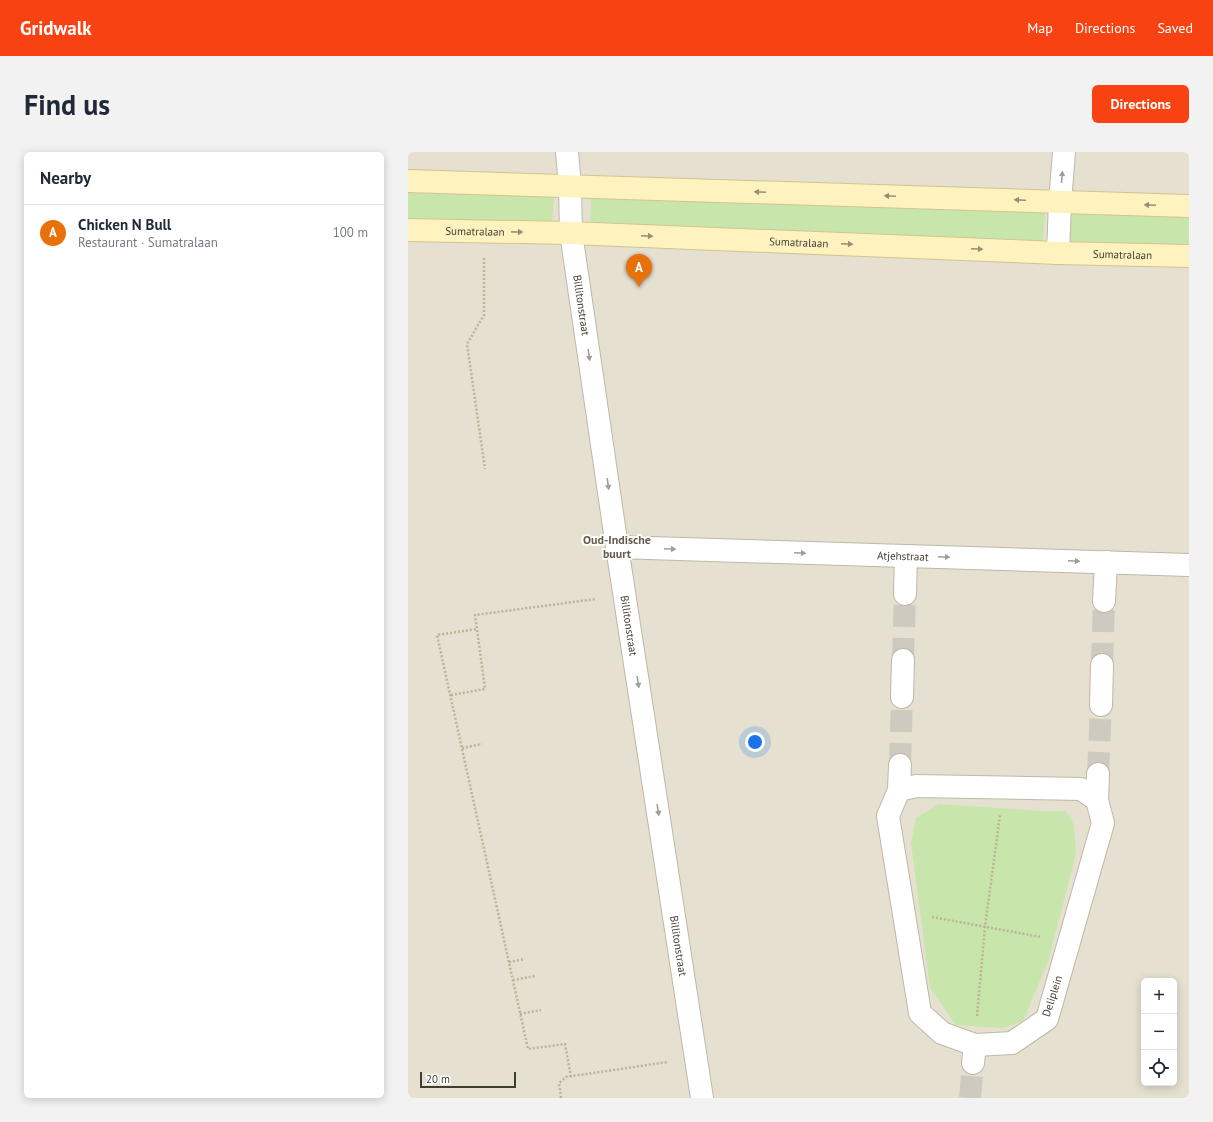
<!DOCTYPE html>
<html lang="en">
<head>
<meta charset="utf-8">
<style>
	body { margin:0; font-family:"PT Sans",sans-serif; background:#f2f2f3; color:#1f2937 }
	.controls { position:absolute; right:12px; bottom:12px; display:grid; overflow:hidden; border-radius:6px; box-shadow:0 2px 10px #0003 }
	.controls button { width:36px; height:36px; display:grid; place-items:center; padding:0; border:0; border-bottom:1px solid #e0e1e3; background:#fff; color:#1f2937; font:20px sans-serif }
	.scale { position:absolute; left:12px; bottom:10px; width:96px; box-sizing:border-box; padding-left:4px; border:2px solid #423d33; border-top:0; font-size:11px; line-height:14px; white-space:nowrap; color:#423d33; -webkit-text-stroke:3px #fff; paint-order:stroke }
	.you { position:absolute; left:347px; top:590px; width:14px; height:14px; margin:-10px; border:3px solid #fff; border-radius:50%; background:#1a73e8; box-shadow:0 0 0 6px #1a73e833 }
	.badge { display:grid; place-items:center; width:26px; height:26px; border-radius:50%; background:#f84212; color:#fff; font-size:13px; font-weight:700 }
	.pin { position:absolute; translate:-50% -33px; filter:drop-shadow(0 1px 2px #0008) }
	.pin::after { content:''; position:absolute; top:21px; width:14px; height:12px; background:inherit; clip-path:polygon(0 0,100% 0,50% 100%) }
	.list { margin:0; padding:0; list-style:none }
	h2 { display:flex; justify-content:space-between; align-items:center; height:52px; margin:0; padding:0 16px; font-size:17px }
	h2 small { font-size:13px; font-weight:400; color:#747a83 }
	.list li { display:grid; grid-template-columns:26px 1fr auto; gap:12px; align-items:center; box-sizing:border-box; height:56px; padding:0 16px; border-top:1px solid #e0e1e3 }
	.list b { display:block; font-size:15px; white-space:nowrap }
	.list p { margin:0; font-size:13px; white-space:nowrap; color:#747a83 }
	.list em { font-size:13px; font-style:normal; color:#747a83 }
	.icon { flex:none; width:22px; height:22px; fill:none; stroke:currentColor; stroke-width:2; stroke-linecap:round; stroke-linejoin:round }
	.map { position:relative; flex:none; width:781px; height:946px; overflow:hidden; border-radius:6px }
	header { display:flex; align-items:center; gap:24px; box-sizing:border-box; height:56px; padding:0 20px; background:#f84212; color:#fff }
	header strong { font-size:19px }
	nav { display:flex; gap:22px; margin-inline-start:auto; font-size:14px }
	.intro { display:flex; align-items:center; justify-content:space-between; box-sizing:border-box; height:96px; padding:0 24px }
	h1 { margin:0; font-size:28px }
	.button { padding:10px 18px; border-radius:6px; background:#f84212; color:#fff; font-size:14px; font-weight:700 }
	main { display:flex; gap:24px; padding:0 24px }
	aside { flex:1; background:#fff; border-radius:6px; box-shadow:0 2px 10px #0003 }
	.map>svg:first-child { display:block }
	.residential { fill:#e5e0d0; fill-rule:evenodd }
	.green { fill:#c8e6ab }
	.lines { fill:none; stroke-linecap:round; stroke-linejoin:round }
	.street-tunnel { stroke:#cecabf; stroke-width:22; stroke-dasharray:22 11; stroke-linecap:butt }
	.street-casing { stroke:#bfb8a8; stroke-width:24 }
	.secondary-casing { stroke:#d1c492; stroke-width:24 }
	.path { stroke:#beb297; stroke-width:2.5; stroke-dasharray:2 2; stroke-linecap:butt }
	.street { stroke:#fff; stroke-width:22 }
	.secondary { stroke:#fef2bf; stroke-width:22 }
	.oneway { fill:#a09e99 }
	.oneway2 { fill:#978e72 }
	.labels { text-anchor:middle; stroke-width:4; stroke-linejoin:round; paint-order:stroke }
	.street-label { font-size:11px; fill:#423d33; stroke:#fff }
	.neighbourhood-label { font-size:12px; font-weight:bold; fill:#655c4a; stroke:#fff }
</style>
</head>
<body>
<header>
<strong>Gridwalk</strong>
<nav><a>Map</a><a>Directions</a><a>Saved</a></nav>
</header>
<div class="intro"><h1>Find us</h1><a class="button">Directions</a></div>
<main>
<aside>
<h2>Nearby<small></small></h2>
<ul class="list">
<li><span class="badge" style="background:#e8710a">A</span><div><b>Chicken N Bull</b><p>Restaurant · Sumatralaan</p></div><em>100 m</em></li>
</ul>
</aside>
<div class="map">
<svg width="781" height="946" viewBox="0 0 781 946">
	<rect width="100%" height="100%" fill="#f1ede2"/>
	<!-- residential -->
	<path class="residential" d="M0 0H781V946H0ZM736 829H766V931H736Z"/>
	<!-- green -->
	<g class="green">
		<polygon points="0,38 146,43 144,74 0,69"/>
		<polygon points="183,43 637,59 635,92 182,76"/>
		<polygon points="658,58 781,63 781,96 657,93"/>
		<polygon points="531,652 632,659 658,659 666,673 668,702 640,810 615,869 595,876 548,873 522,836 503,691 508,666"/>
	</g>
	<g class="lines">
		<!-- street-tunnel -->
		<g class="street-tunnel">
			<polyline points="495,508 497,442"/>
			<polyline points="694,513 696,449"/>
			<polyline points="492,613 494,545"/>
			<polyline points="690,622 693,553"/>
			<polyline points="562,946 565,911"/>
		</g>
		<!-- street casing -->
		<g class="street-casing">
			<g id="street">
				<path id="s1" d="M159 0 162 34 163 81 209 395 294 946"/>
				<polyline points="650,101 652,50 656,0"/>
				<path id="s2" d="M209 395 781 413"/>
				<polyline points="497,442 498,404"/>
				<polyline points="696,449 698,410"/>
				<polyline points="494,545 495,508"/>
				<polyline points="693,553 694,513"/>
				<polygon points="508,634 673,637 689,648 695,671 639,867 604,891 567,893 534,881 512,861 480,664 491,638"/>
				<polyline points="491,638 492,613"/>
				<polyline points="689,648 690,622"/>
				<polyline points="565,911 567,893"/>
			</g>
		</g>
		<!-- secondary casing -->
		<g class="secondary-casing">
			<g id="secondary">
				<polyline points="0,29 781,54"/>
				<path id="s3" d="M0 78 163 81 650 101 781 104"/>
			</g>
		</g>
		<!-- path -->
		<g class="path">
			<polyline points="76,106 76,163 59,192 77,317"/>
			<polyline points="43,543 77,537 69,477"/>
			<polyline points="54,596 74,592"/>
			<polyline points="524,765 633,785"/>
			<polyline points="101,810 117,807"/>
			<polyline points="105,828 127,824"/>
			<polyline points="112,862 133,858"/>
			<polyline points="569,864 577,775 592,663"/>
			<polyline points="163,925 157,892 120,897 29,483 69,477 67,463 188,447"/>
			<polyline points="153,946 151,931 158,925 260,910"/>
		</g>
		<!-- street -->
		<use href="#street" class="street"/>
		<!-- secondary -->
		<use href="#secondary" class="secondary"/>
	</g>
	<!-- one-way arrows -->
	<defs><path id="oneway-solid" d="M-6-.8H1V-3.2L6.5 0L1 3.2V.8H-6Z"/></defs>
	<g class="oneway">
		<use href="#oneway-solid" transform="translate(654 25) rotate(-85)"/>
		<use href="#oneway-solid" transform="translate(181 203) rotate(82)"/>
		<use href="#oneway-solid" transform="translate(200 332) rotate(82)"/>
		<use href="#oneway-solid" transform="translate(262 397) rotate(2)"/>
		<use href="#oneway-solid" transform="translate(392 401) rotate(2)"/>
		<use href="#oneway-solid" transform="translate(536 405) rotate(2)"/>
		<use href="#oneway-solid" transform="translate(666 409) rotate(2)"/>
		<use href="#oneway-solid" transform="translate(230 530) rotate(81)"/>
		<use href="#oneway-solid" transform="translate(250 658) rotate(81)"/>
	</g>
	<g class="oneway2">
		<use href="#oneway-solid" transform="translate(352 40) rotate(-178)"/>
		<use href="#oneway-solid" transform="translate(482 44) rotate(-178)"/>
		<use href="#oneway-solid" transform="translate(612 48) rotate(-178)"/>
		<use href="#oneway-solid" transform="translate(742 53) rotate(-178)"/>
		<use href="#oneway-solid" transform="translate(109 80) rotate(1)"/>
		<use href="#oneway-solid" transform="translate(239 84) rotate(2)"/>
		<use href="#oneway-solid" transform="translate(439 92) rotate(2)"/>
		<use href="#oneway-solid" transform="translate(569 97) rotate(2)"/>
	</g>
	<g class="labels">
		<!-- street labels -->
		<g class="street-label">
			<text dy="4" stroke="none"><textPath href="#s3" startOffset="67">Sumatralaan</textPath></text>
			<text dy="4" stroke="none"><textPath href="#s3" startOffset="391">Sumatralaan</textPath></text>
			<text dy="4" stroke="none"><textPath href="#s3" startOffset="715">Sumatralaan</textPath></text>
			<text dy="4" stroke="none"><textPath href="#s1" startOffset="154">Billitonstraat</textPath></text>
			<text dy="4" stroke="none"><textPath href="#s2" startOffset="286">Atjehstraat</textPath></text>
			<text dy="4" stroke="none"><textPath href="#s1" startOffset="478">Billitonstraat</textPath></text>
			<text dy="4" stroke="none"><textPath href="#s1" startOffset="802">Billitonstraat</textPath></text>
			<text transform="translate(644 844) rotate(-72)" y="4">Deliplein</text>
		</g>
		<!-- neighbourhood labels -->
		<g class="neighbourhood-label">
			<text x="209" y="392">Oud-Indische<tspan x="209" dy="14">buurt</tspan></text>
		</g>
	</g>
</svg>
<div class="controls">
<button>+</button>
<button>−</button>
<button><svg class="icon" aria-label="locate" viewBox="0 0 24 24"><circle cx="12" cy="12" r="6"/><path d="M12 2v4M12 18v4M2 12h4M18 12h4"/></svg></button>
</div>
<div class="scale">20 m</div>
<div class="you"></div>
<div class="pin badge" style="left:231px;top:135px;background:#e8710a">A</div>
</div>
</main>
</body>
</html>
